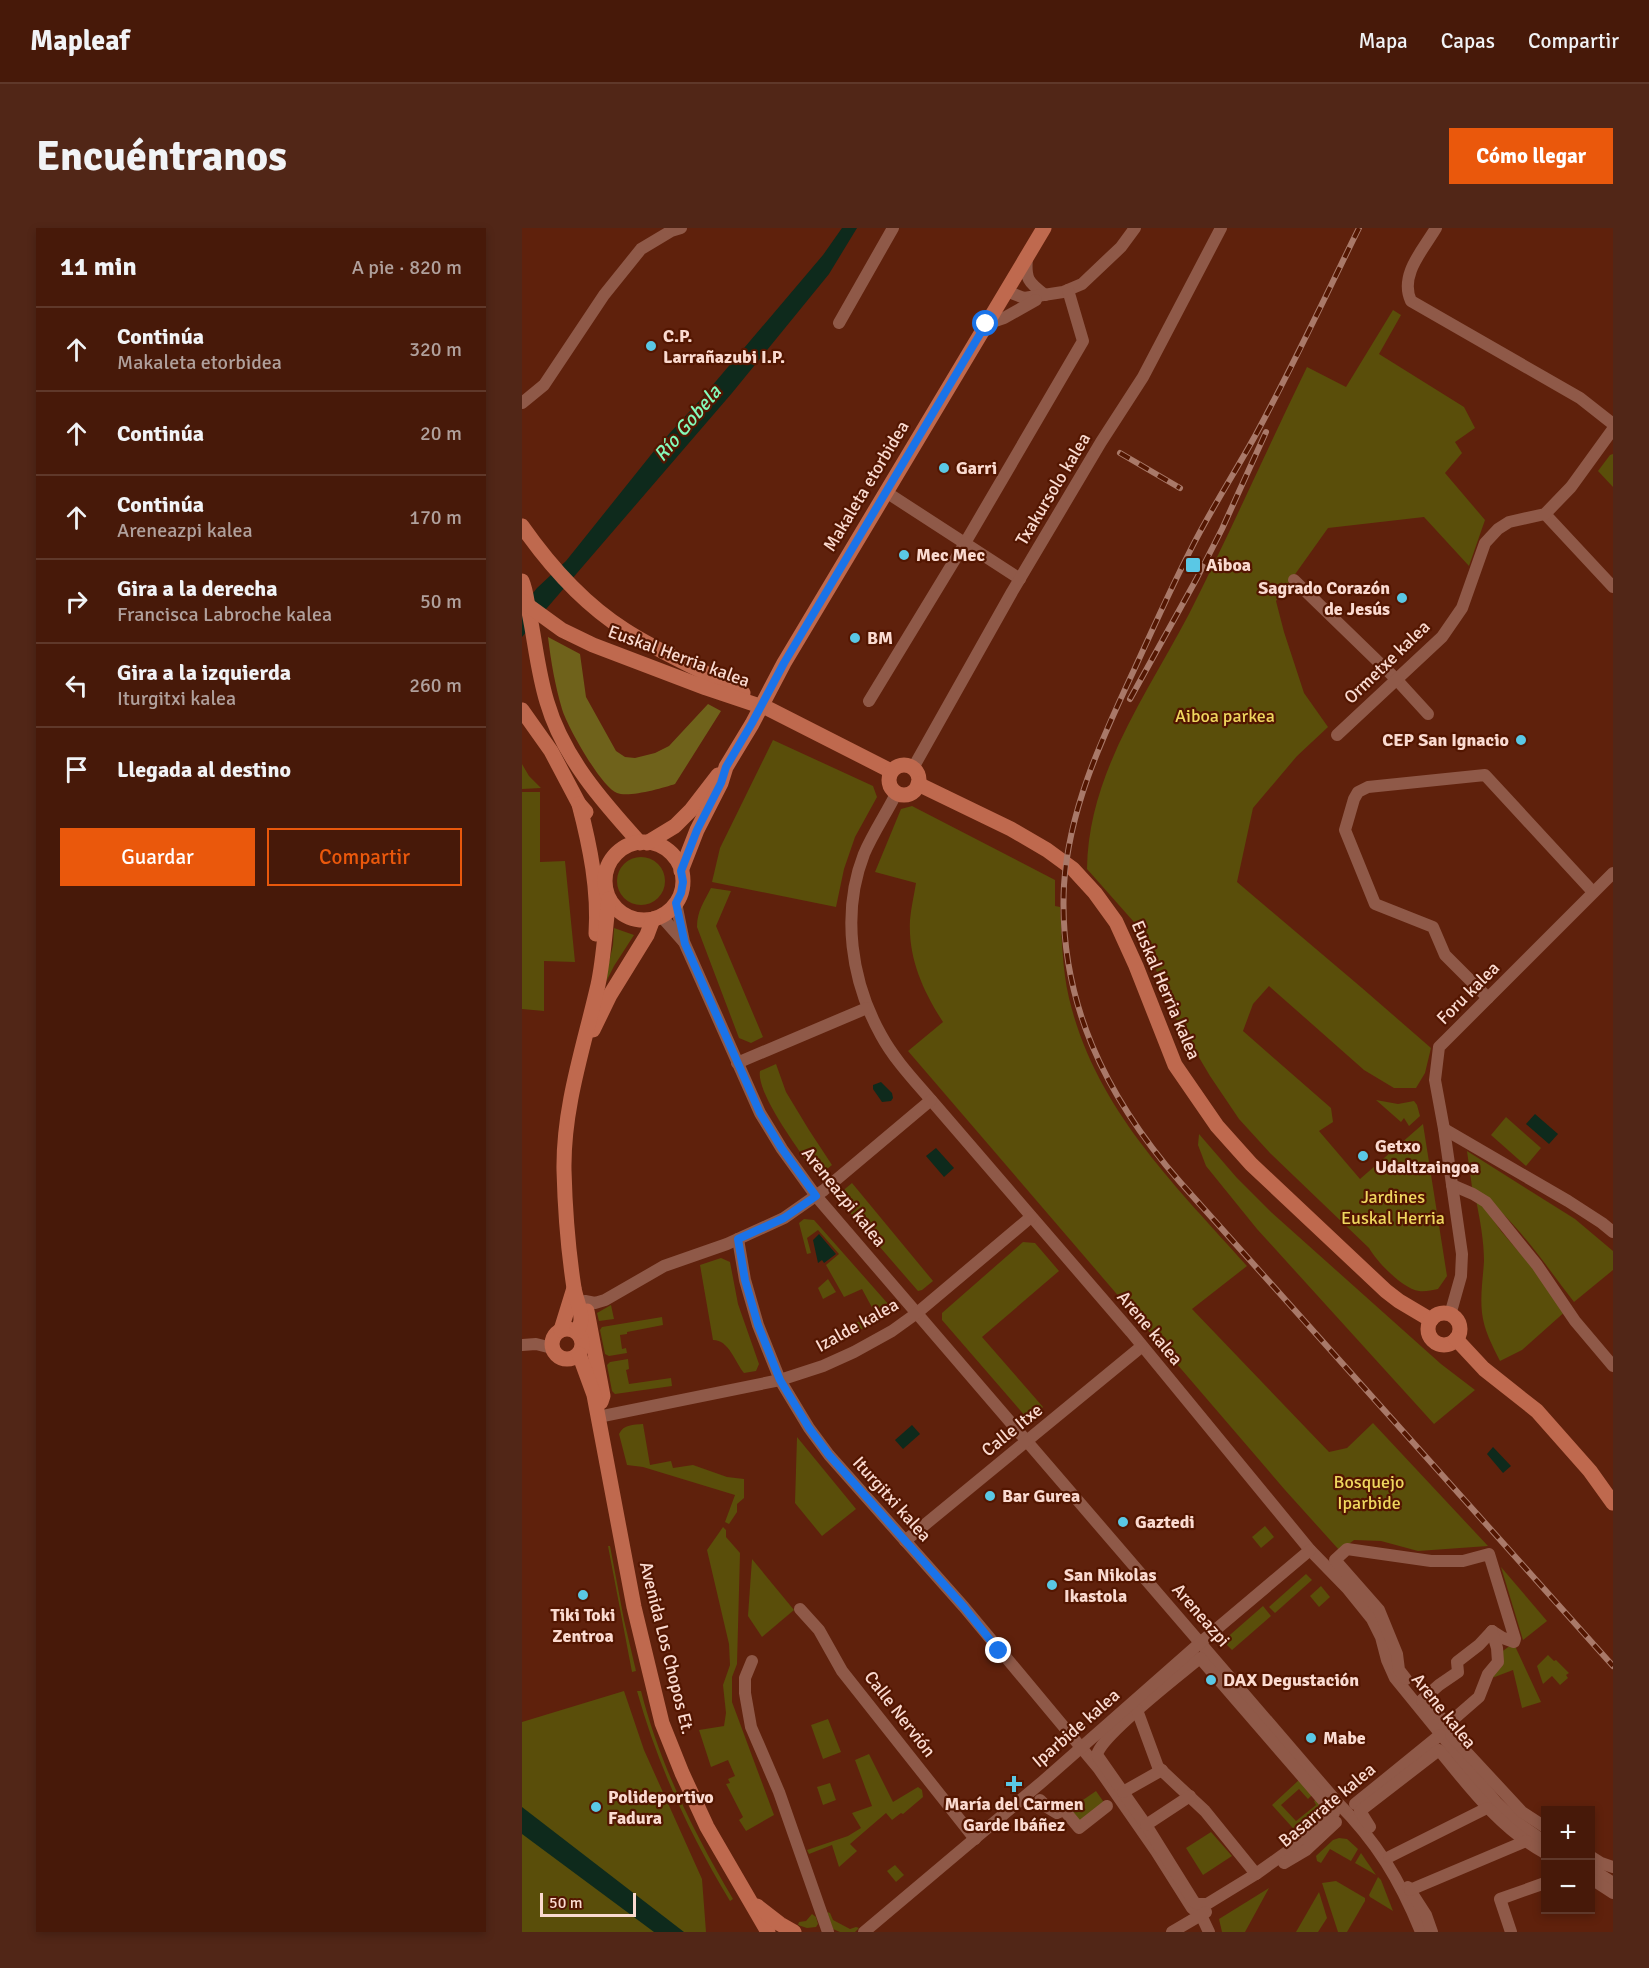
<!DOCTYPE html>
<html lang="es">
<head>
<meta charset="utf-8">
<style>
	body { margin:0; font-family:Signika,sans-serif; background:#512617; color:#f1f3f6 }
	.controls { position:absolute; right:18px; bottom:18px; display:grid; overflow:hidden; border-radius:0px; box-shadow:0 3px 9px #0003 }
	.controls button { width:54px; height:54px; display:grid; place-items:center; padding:0; border:0; border-bottom:2px solid #5f382a; background:#471909; color:#f1f3f6; font:30px sans-serif }
	.scale { position:absolute; left:18px; bottom:15px; width:96px; box-sizing:border-box; padding-left:6px; border:3px solid #fadad0; border-top:0; font-size:16px; line-height:21px; white-space:nowrap; color:#fadad0; -webkit-text-stroke:4px #531601; paint-order:stroke }
	.stop { position:absolute; width:18px; height:18px; margin:-14px; border:4px solid #1a73e8; border-radius:50%; background:#fff }
	.stop.end { background:#1a73e8; border-color:#fff; box-shadow:0 2px 6px #0008 }
	.list { margin:0; padding:0; list-style:none }
	h2 { display:flex; justify-content:space-between; align-items:center; height:78px; margin:0; padding:0 24px; font-size:26px }
	h2 small { font-size:20px; font-weight:400; color:#b0a09c }
	.list li { display:grid; grid-template-columns:39px 1fr auto; gap:18px; align-items:center; box-sizing:border-box; height:84px; padding:0 24px; border-top:2px solid #5f382a }
	.list b { display:block; font-size:22px; white-space:nowrap }
	.list p { margin:0; font-size:20px; white-space:nowrap; color:#b0a09c }
	.list em { font-size:20px; font-style:normal; color:#b0a09c }
	.actions { display:flex; gap:12px; padding:18px 24px }
	.actions a { flex:1; padding:14px 0; border:2px solid #ea580c; border-radius:0px; text-align:center; font-size:21px; color:#ea580c }
	.actions .main { background:#ea580c; color:#fff }
	.icon { flex:none; width:33px; height:33px; fill:none; stroke:currentColor; stroke-width:2; stroke-linecap:round; stroke-linejoin:round }
	.map { position:relative; flex:none; width:1091px; height:1704px; overflow:hidden; border-radius:0px }
	header { display:flex; align-items:center; gap:36px; box-sizing:border-box; height:84px; padding:0 30px; background:#471909; border-bottom:2px solid #5f382a }
	header strong { font-size:28px }
	nav { display:flex; gap:33px; margin-inline-start:auto; font-size:21px }
	.intro { display:flex; align-items:center; justify-content:space-between; box-sizing:border-box; height:144px; padding:0 36px }
	h1 { margin:0; font-size:42px }
	.button { padding:15px 27px; border-radius:0px; background:#ea580c; color:#fff; font-size:21px; font-weight:700 }
	main { display:flex; gap:36px; padding:0 36px }
	aside { flex:1; background:#471909; border-radius:0px; box-shadow:0 3px 9px #0003 }
	.map>svg:first-child { display:block }
	.green { fill:#5a4e0a }
	.forest { fill:#6f621b }
	.water { fill:#0e2a1c }
	.lines { fill:none; stroke-linecap:round; stroke-linejoin:round }
	.street { stroke:#8f5948; stroke-width:12 }
	.secondary { stroke:#bf694e; stroke-width:15 }
	.rail-casing { stroke:#a97969; stroke-width:6 }
	.rail { stroke:#531601; stroke-width:4; stroke-dasharray:11; stroke-linecap:butt }
	.route { stroke:#1a73e8; stroke-width:8 }
	.poi-dot { fill:#5ac8e5; stroke:#531601; stroke-width:2 }
	.labels { text-anchor:middle; stroke-width:4.5; stroke-linejoin:round; paint-order:stroke }
	.poi-label { font-size:18px; font-weight:bold; fill:#fadad0; stroke:#531601; text-anchor:start }
	.street-label { font-size:18px; fill:#fadad0; stroke:#531601 }
	.park-label { font-size:18px; fill:#efd75e; stroke:#531601 }
	.water-label { font-size:20px; font-style:italic; fill:#84fbbb; stroke:#531601 }
</style>
</head>
<body>
<header>
<strong>Mapleaf</strong>
<nav><a>Mapa</a><a>Capas</a><a>Compartir</a></nav>
</header>
<div class="intro"><h1>Encuéntranos</h1><a class="button">Cómo llegar</a></div>
<main>
<aside>
<h2>11 min<small>A pie · 820 m</small></h2>
<ul class="list">
<li><svg class="icon" aria-label="ahead" viewBox="0 0 24 24"><path d="M12 20V5M6 11l6-6 6 6"/></svg><div><b>Continúa</b><p>Makaleta etorbidea</p></div><em>320 m</em></li>
<li><svg class="icon" aria-label="ahead" viewBox="0 0 24 24"><path d="M12 20V5M6 11l6-6 6 6"/></svg><div><b>Continúa</b></div><em>20 m</em></li>
<li><svg class="icon" aria-label="ahead" viewBox="0 0 24 24"><path d="M12 20V5M6 11l6-6 6 6"/></svg><div><b>Continúa</b><p>Areneazpi kalea</p></div><em>170 m</em></li>
<li><svg class="icon" aria-label="right" viewBox="0 0 24 24"><path d="M7 20v-9h11M14 6l5 5-5 5"/></svg><div><b>Gira a la derecha</b><p>Francisca Labroche kalea</p></div><em>50 m</em></li>
<li><svg class="icon" aria-label="left" viewBox="0 0 24 24"><path d="M17 20v-9H6M10 6l-5 5 5 5"/></svg><div><b>Gira a la izquierda</b><p>Iturgitxi kalea</p></div><em>260 m</em></li>
<li><svg class="icon" aria-label="arrive" viewBox="0 0 24 24"><path d="M6 21V4h12l-3 4 3 4H6"/></svg><div><b>Llegada al destino</b></div></li>
</ul>
<div class="actions"><a class="main">Guardar</a><a>Compartir</a></div>
</aside>
<div class="map">
<svg width="1091" height="1704" viewBox="0 0 1091 1704">
	<rect width="100%" height="100%" fill="#5f210c"/>
	<!-- green -->
	<g class="green">
		<path d="M871 82 879 87 857 126 942 179 953 200 933 214 940 225 923 245 963 292 947 338 902 289 806 300 754 373 762 404 782 465 806 499 775 528 731 580 715 654 840 760 909 820 903 845 894 860H872L842 842 747 758 731 776 721 803 809 880 811 894 797 903 838 951 901 896 925 1048 916 1061C910 1062 903 1064 897 1063 881 1061 855 1034 847 1020L748 925 717 891 688 848 650 784 619 702 565 641C566 546 625 466 667 386 708 305 745 221 785 139L824 159Z"/>
		<polygon points="1091,226 1091,259 1076,243 1088,227"/>
		<polygon points="251,512 351,558 355,569 333,609 322,641 314,679 190,654 198,620"/>
		<polygon points="0,536 7,548 19,560 0,561"/>
		<polygon points="0,564 18,564 18,634 43,633 53,734 22,733 22,783 0,781"/>
		<path d="M390 578 533 652V678L538 679C540 709 540 740 547 770 573 880 652 956 725 1038L670 1081 807 1224 825 1220 851 1195 966 1318 896 1323 859 1313 832 1312 818 1323 763 1262 386 823 421 794C401 763 386 730 388 692 389 680 392 667 394 655L353 644 379 581Z"/>
		<circle cx="119" cy="653" r="24"/>
		<path d="M189 660 209 663 194 698 241 809 229 815 217 810 175 699C175 683 182 674 189 660Z"/>
		<polygon points="92,700 112,707 92,738 81,760 91,717"/>
		<path d="M254 836 264 864 287 902 310 937 299 946 295 945 288 938C275 919 234 864 238 843Z"/>
		<polygon points="854,872 876,876 892,873 895,877 898,888 887,898 882,890 879,894"/>
		<polygon points="984,889 1019,920 1004,938 969,907"/>
		<polygon points="677,906 715,950 749,984 919,1136 953,1162 912,1196 735,1001 684,938 676,917"/>
		<path d="M945 923 1053 991 1091 1023V1042L1052 1074C1021 1034 991 988 950 959Z"/>
		<polygon points="330,955 411,1053 400,1062 396,1063 318,973 317,966"/>
		<path d="M954 972 965 983 979 1003 1046 1081 1000 1122 978 1133C970 1117 962 1102 960 1085 958 1067 961 1050 962 1033 962 1013 958 992 954 972Z"/>
		<polygon points="282,991 292,992 367,1077 366,1086 317,1114 313,1106 353,1085 340,1061 322,1069 304,1037 317,1026 296,1002 285,1010 289,1025 285,1026 277,995"/>
		<polygon points="501,1014 513,1015 537,1043 460,1109 521,1179 509,1191 504,1189 420,1092 420,1085"/>
		<path d="M199 1030 208 1034 216 1076 237 1136 234 1143 222 1145C213 1134 207 1112 191 1112L178 1037Z"/>
		<polygon points="306,1051 314,1064 301,1071 296,1060"/>
		<polygon points="89,1077 92,1091 77,1093 75,1085"/>
		<polygon points="140,1089 141,1097 105,1104 105,1106 98,1107 100,1121 104,1120 105,1125 87,1128 83,1126 78,1102 80,1099"/>
		<polygon points="106,1131 107,1141 104,1142 107,1156 149,1150 150,1158 93,1166 90,1163 85,1137 88,1134"/>
		<path d="M121 1196 128 1237 149 1233 151 1240 171 1237 205 1249 222 1251V1270L215 1276V1284L207 1296 203 1294 213 1267 121 1239 105 1237 97 1206C102 1196 111 1197 121 1196Z"/>
		<polygon points="275,1209 334,1281 300,1308 273,1275"/>
		<polygon points="743,1298 752,1309 739,1320 730,1309"/>
		<polygon points="201,1299 204,1302 204,1309 218,1325 215,1436 210,1449 210,1474 252,1587 224,1603 217,1592 221,1589 204,1556 208,1555 206,1551 213,1548 206,1532 189,1539 177,1502 202,1498 204,1485 201,1457 208,1437 207,1416 185,1322"/>
		<polygon points="86,1318 88,1318 102,1392 114,1443 110,1444"/>
		<polygon points="230,1331 272,1382 240,1409 226,1388"/>
		<polygon points="979,1339 1025,1393 1001,1412"/>
		<polygon points="784,1346 790,1352 753,1385 747,1379"/>
		<polygon points="799,1358 808,1369 797,1379 788,1368"/>
		<polygon points="741,1378 749,1388 710,1422 701,1413"/>
		<polygon points="989,1417 993,1418 1019,1474 1000,1480 991,1442 970,1450 978,1425"/>
		<polygon points="1026,1427 1032,1433 1034,1432 1047,1445 1044,1447 1046,1450 1038,1457 1030,1448 1021,1456 1015,1438"/>
		<polygon points="102,1463 122,1522 180,1651 184,1704 0,1704 0,1494"/>
		<path d="M115 1463H119C138 1537 172 1605 211 1671L208 1673C168 1607 136 1538 115 1463Z"/>
		<polygon points="306,1491 319,1524 301,1531 289,1497"/>
		<polygon points="347,1526 371,1574 396,1559 400,1562 401,1569 381,1586 379,1585 370,1592 364,1585 328,1616 335,1623 317,1639 310,1617 287,1626 285,1622 326,1608 339,1600 330,1585 350,1578 333,1532"/>
		<polygon points="777,1552 790,1567 786,1571 777,1561 759,1577 774,1593 794,1577 792,1573 794,1571 802,1582 800,1589 779,1609 750,1577"/>
		<polygon points="308,1555 314,1572 301,1577 295,1559"/>
		<polygon points="574,1563 583,1576 556,1595 545,1583"/>
		<polygon points="689,1604 710,1628 681,1647 664,1620"/>
		<polygon points="817,1610 825,1611 836,1621 829,1633 808,1621 799,1635 795,1633 794,1628 811,1612"/>
		<polygon points="839,1625 854,1647 833,1635"/>
		<polygon points="373,1637 382,1647 374,1654 365,1643"/>
		<polygon points="856,1649 859,1652 871,1683 848,1669 847,1667"/>
		<polygon points="814,1653 843,1670 843,1673 825,1704 816,1704 800,1655"/>
		<polygon points="747,1660 723,1704 700,1704 697,1691"/>
		<polygon points="797,1664 805,1690 796,1704 774,1704"/>
		<polygon points="305,1684 308,1685 311,1692 328,1701 334,1699 337,1700 333,1704 318,1704 311,1701"/>
		<polygon points="290,1686 294,1689 296,1696 294,1699 285,1700 276,1697 277,1694 284,1693"/>
	</g>
	<!-- forest -->
	<path class="forest" d="M26 409 58 426 64 469 94 523 103 529 113 530 133 525 147 518 186 476 199 483 153 556C141 560 106 570 95 565 79 559 45 498 40 481 33 457 29 434 26 409Z"/>
	<!-- water -->
	<g class="water">
		<polygon points="320,0 335,0 307,46 210,165 0,409 0,379 15,360 44,333 136,218 178,172 301,27"/>
		<polygon points="359,854 370,865 371,870 369,873 360,874 351,861 351,857"/>
		<polygon points="1013,886 1036,906 1027,916 1004,896"/>
		<polygon points="414,920 432,940 422,949 404,928"/>
		<polygon points="297,1006 314,1026 302,1035 300,1032 296,1035 291,1012"/>
		<polygon points="390,1197 398,1206 381,1221 373,1212"/>
		<polygon points="971,1219 989,1238 981,1245 965,1226"/>
		<polygon points="0,1579 162,1704 132,1704 0,1606"/>
	</g>
	<g class="lines">
		<!-- street -->
		<g class="street">
			<path d="M914 0C901 22 877 47 889 73L1058 170 1091 196"/>
			<path d="M505 29C503 51 506 54 523 67"/>
			<polyline points="484,63 502,70 541,64 560,56 599,19 613,0"/>
			<polyline points="317,95 371,0"/>
			<polyline points="464,96 482,90 514,72"/>
			<polyline points="0,175 22,157 82,67 119,21 149,3 159,0"/>
			<polyline points="364,264 498,351"/>
			<polyline points="1023,286 1091,359"/>
			<polyline points="772,352 874,451 906,486"/>
			<polyline points="347,473 443,315 561,113 546,62"/>
			<polyline points="815,507 920,409 940,380 963,315 976,301 987,294 1023,286 1049,259 1091,201"/>
			<polyline points="391,540 490,364 579,214 621,149 699,0"/>
			<path d="M374 566C364 586 351 605 342 626 319 685 329 753 359 807 372 831 391 851 409 872L609 1104 788 1322 825 1360 850 1391 859 1409 865 1432 873 1450 974 1574 996 1595 1023 1614"/>
			<path d="M154 675 162 714 238 885 260 921 294 968 815 1574C855 1614 878 1652 899 1704"/>
			<polyline points="139,688 161,713"/>
			<polyline points="966,770 923,727 911,699 853,676 823,602 832,571 836,564 846,559 963,547 1071,664"/>
			<polyline points="215,835 345,780"/>
			<polyline points="922,901 1046,973 1080,995 1091,1004"/>
			<polyline points="930,957 951,966 964,974 1015,1037 1053,1093 1091,1138"/>
			<polyline points="216,1011 223,1052 236,1097 258,1152 287,1200 307,1227 442,1379 577,1541 634,1623 670,1680 679,1687 687,1704"/>
			<polyline points="63,1073 73,1075 83,1072 142,1038 205,1016 262,990 302,962 409,872"/>
			<polyline points="928,1087 939,1048 940,1026 922,901 913,852 917,819 1091,645"/>
			<polyline points="0,1117 14,1116 30,1120"/>
			<polyline points="76,1189 258,1152 301,1138 332,1124 370,1103 395,1085 509,989"/>
			<polyline points="383,1313 619,1119"/>
			<polyline points="278,1381 297,1402 320,1443 453,1611"/>
			<path d="M678 1430 812 1585 776 1616 734 1646 685 1676H676L672 1674 624 1597 575 1527C579 1507 659 1446 678 1430Z"/>
			<polyline points="230,1433 223,1450 223,1465 229,1499 257,1564 306,1704"/>
			<polyline points="884,1451 877,1442 875,1426 857,1382 813,1332 825,1321 909,1333 941,1333 967,1326 993,1411 992,1414 981,1410 970,1403"/>
			<polyline points="900,1472 926,1496 957,1469 966,1446 976,1434 975,1420 970,1403"/>
			<polyline points="900,1472 917,1457 936,1444 935,1434 957,1417 970,1403"/>
			<polyline points="615,1482 636,1539 683,1583 734,1646"/>
			<polyline points="924,1502 1000,1584 1023,1599"/>
			<polyline points="601,1564 640,1542"/>
			<polyline points="518,1572 525,1579 535,1585 542,1582 557,1600 585,1578"/>
			<polyline points="833,1576 918,1507"/>
			<polyline points="624,1597 668,1568"/>
			<path d="M848 1599 838 1583 917 1522C948 1560 979 1601 1023 1625"/>
			<polyline points="1068,1628 1079,1635 1091,1639"/>
			<polyline points="867,1629 965,1580"/>
			<polyline points="762,1635 784,1622 814,1594"/>
			<polyline points="1068,1640 1091,1655"/>
			<polyline points="1068,1650 1091,1665"/>
			<polyline points="886,1659 904,1687 910,1704"/>
			<polyline points="888,1662 1004,1613"/>
			<polyline points="342,1704 520,1554 679,1414 788,1322"/>
			<polyline points="650,1704 684,1684"/>
			<polyline points="989,1704 978,1671 1023,1655"/>
		</g>
		<!-- secondary -->
		<g class="secondary">
			<path d="M0 298C28 338 62 376 103 402 140 426 183 443 221 465"/>
			<path d="M0 353C4 362 5 374 7 384 13 413 16 445 25 474 41 529 80 573 118 615"/>
			<polyline points="0,373 40,402 71,417 184,460 247,481 369,543"/>
			<polyline points="0,482 29,523 57,576 64,584"/>
			<circle cx="382" cy="552" r="15"/>
			<polyline points="396,556 489,601 525,622 551,641 573,665 594,694 614,738 653,837 695,898 729,936 864,1063 877,1073 909,1092"/>
			<path d="M57 576C68 618 77 662 74 706"/>
			<circle cx="122" cy="653" r="39"/>
			<polyline points="125,615 153,598 169,582 196,547"/>
			<polyline points="159,643 175,602 199,555 204,539 230,496 262,435 522,0"/>
			<polyline points="71,802 88,767 125,707 131,691"/>
			<polyline points="65,1083 81,1168 79,1174"/>
			<circle cx="922" cy="1101" r="16"/>
			<circle cx="45" cy="1116" r="15"/>
			<polyline points="39,1102 52,1060"/>
			<path d="M55 1104C57 1100 59 1096 59 1091 59 1081 54 1071 52 1060 46 1021 43 981 42 942 41 879 62 818 76 757 82 729 83 700 87 671"/>
			<polyline points="934,1111 962,1141 1015,1183 1068,1243 1091,1275"/>
			<polyline points="57,1126 72,1167 112,1379 140,1495 160,1545 185,1599 246,1704"/>
			<polyline points="235,1678 258,1696 272,1704"/>
		</g>
		<!-- rail casing -->
		<g class="rail-casing">
			<g id="rail">
				<path d="M837 0C803 69 770 140 733 208 712 246 688 283 668 323 648 362 630 403 612 442 580 511 547 580 542 657 536 773 584 869 658 954L1091 1438"/>
				<polyline points="598,225 658,260"/>
				<polyline points="608,471 675,350 700,301 744,204"/>
			</g>
		</g>
		<!-- rail -->
		<use href="#rail" class="rail"/>
	</g>
	<g class="lines">
		<!-- route -->
		<polyline class="route" points="464,96 262,435 230,495 204,539 199,555 175,602 159,643 161,654 159,665 154,675 163,716 238,885 260,921 294,968 262,990 216,1011 223,1052 236,1097 258,1152 287,1200 307,1227 442,1379 477,1423"/>
	</g>
	<!-- markers -->
	<g class="poi-dot">
		<circle cx="129" cy="118" r="6"/>
		<circle cx="422" cy="240" r="6"/>
		<circle cx="382" cy="327" r="6"/>
		<rect x="663" y="329" width="16" height="16" rx="3"/>
		<circle cx="880" cy="370" r="6"/>
		<circle cx="333" cy="410" r="6"/>
		<circle cx="999" cy="512" r="6"/>
		<circle cx="841" cy="928" r="6"/>
		<circle cx="468" cy="1268" r="6"/>
		<circle cx="601" cy="1294" r="6"/>
		<circle cx="530" cy="1357" r="6"/>
		<circle cx="61" cy="1367" r="6"/>
		<circle cx="689" cy="1452" r="6"/>
		<circle cx="789" cy="1510" r="6"/>
		<path d="M489 1547h6v6h6v6h-6v6h-6v-6h-6v-6h6z"/>
		<circle cx="74" cy="1579" r="6"/>
	</g>
	<g class="labels">
		<!-- poi labels -->
		<g class="poi-label">
			<text x="141" y="114">C.P.<tspan x="141" dy="21">Larrañazubi I.P.</tspan></text>
			<text x="434" y="246">Garri</text>
			<text x="394" y="333">Mec Mec</text>
			<text x="684" y="343">Aiboa</text>
			<text x="868" y="366" text-anchor="end">Sagrado Corazón<tspan x="868" dy="21">de Jesús</tspan></text>
			<text x="345" y="416">BM</text>
			<text x="987" y="518" text-anchor="end">CEP San Ignacio</text>
			<text x="853" y="924">Getxo<tspan x="853" dy="21">Udaltzaingoa</tspan></text>
			<text x="480" y="1274">Bar Gurea</text>
			<text x="613" y="1300">Gaztedi</text>
			<text x="542" y="1353">San Nikolas<tspan x="542" dy="21">Ikastola</tspan></text>
			<text x="61" y="1393" text-anchor="middle">Tiki Toki<tspan x="61" dy="21">Zentroa</tspan></text>
			<text x="701" y="1458">DAX Degustación</text>
			<text x="801" y="1516">Mabe</text>
			<text x="86" y="1575">Polideportivo<tspan x="86" dy="21">Fadura</tspan></text>
			<text x="492" y="1582" text-anchor="middle">María del Carmen<tspan x="492" dy="21">Garde Ibáñez</tspan></text>
		</g>
		<!-- street labels -->
		<g class="street-label">
			<text transform="translate(344 258) rotate(-59)" y="6">Makaleta etorbidea</text>
			<text transform="translate(531 261) rotate(-59)" y="6">Txakursolo kalea</text>
			<text transform="translate(157 428) rotate(20)" y="6">Euskal Herria kalea</text>
			<text transform="translate(865 434) rotate(-44)" y="6">Ormetxe kalea</text>
			<text transform="translate(644 762) rotate(67)" y="6">Euskal Herria kalea</text>
			<text transform="translate(946 765) rotate(-45)" y="6">Foru kalea</text>
			<text transform="translate(322 969) rotate(51)" y="6">Areneazpi kalea</text>
			<text transform="translate(335 1097) rotate(-29)" y="6">Izalde kalea</text>
			<text transform="translate(628 1100) rotate(50)" y="6">Arene kalea</text>
			<text transform="translate(490 1202) rotate(-39)" y="6">Calle Itxe</text>
			<text transform="translate(370 1271) rotate(48)" y="6">Iturgitxi kalea</text>
			<text transform="translate(679 1387) rotate(49)" y="6">Areneazpi</text>
			<text transform="translate(145 1420) rotate(76)" y="6">Avenida Los Chopos Et.</text>
			<text transform="translate(922 1483) rotate(51)" y="6">Arene kalea</text>
			<text transform="translate(378 1486) rotate(52)" y="6">Calle Nervión</text>
			<text transform="translate(554 1500) rotate(-41)" y="6">Iparbide kalea</text>
			<text transform="translate(805 1577) rotate(-40)" y="6">Basarrate kalea</text>
		</g>
		<!-- park labels -->
		<g class="park-label">
			<text x="703" y="494">Aiboa parkea</text>
			<text x="871" y="975">Jardines<tspan x="871" dy="21">Euskal Herria</tspan></text>
			<text x="847" y="1260">Bosquejo<tspan x="847" dy="21">Iparbide</tspan></text>
		</g>
		<!-- water labels -->
		<g class="water-label">
			<text transform="translate(165 195) rotate(-50)" y="7">Río Gobela</text>
		</g>
	</g>
</svg>
<div class="controls">
<button>+</button>
<button>−</button>
</div>
<div class="scale">50 m</div>
<div class="stop" style="left:464px;top:96px"></div>
<div class="stop end" style="left:477px;top:1423px"></div>
</div>
</main>
</body>
</html>
